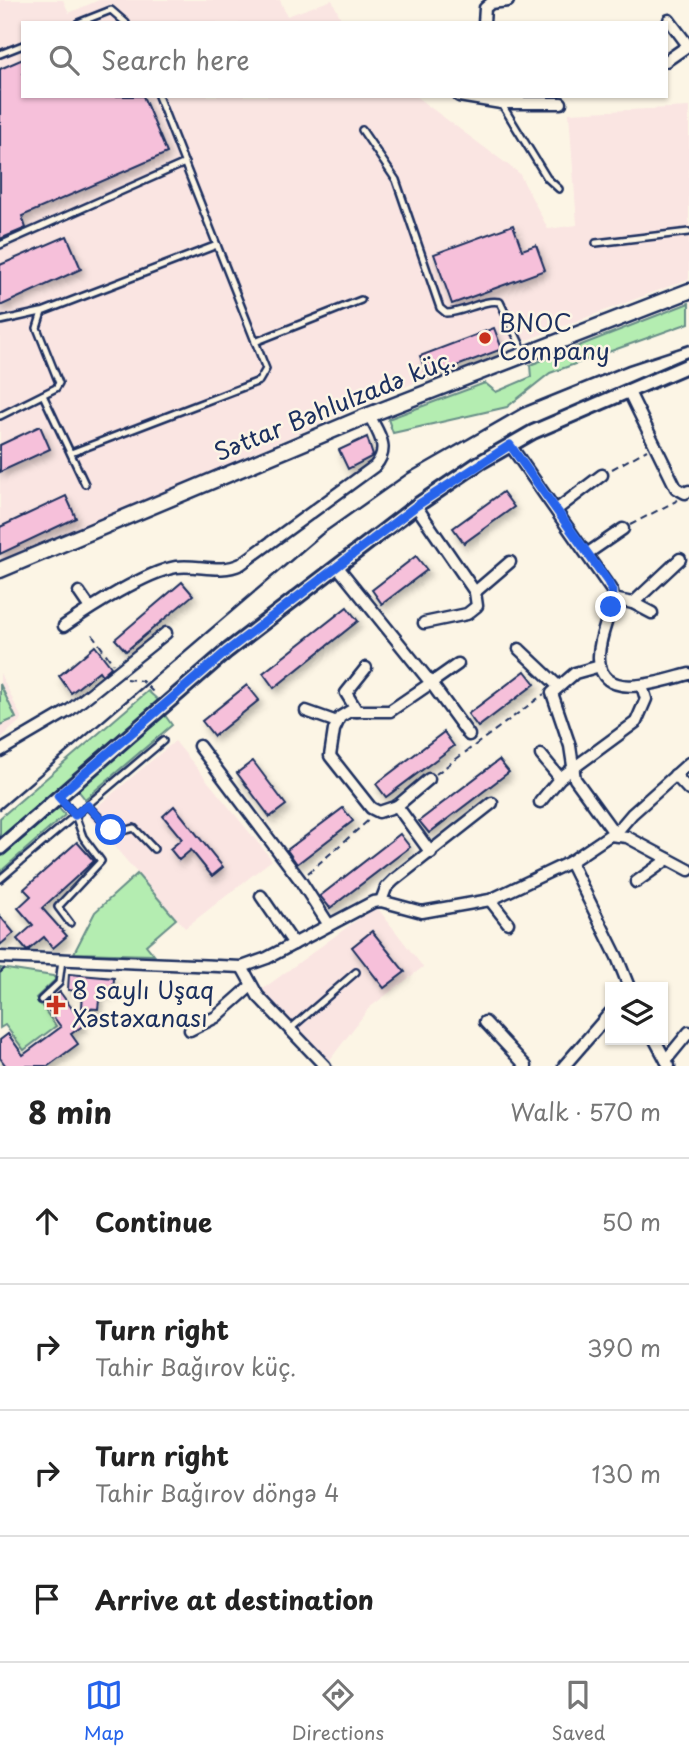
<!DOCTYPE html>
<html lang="en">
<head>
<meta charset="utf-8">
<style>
	body { margin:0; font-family:"Playpen Sans",sans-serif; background:#f6f6f6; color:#222 }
	.controls { position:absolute; right:21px; bottom:21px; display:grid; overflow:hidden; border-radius:0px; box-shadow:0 2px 5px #0004 }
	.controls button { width:63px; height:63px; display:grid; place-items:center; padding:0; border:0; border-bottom:2px solid #e0e0e0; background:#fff; color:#222; font:35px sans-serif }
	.stop { position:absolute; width:21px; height:21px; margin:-16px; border:5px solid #2563eb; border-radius:50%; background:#fff }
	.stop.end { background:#2563eb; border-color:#fff; box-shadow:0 2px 7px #0008 }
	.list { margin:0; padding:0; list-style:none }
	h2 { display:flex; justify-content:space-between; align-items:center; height:91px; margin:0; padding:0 28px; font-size:30px }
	h2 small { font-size:23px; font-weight:400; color:#767676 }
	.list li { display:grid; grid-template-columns:46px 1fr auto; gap:21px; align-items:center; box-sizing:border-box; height:126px; padding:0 28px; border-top:2px solid #e0e0e0 }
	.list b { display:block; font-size:26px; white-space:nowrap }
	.list p { margin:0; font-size:23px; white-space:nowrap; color:#767676 }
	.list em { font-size:23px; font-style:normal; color:#767676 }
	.icon { flex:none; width:38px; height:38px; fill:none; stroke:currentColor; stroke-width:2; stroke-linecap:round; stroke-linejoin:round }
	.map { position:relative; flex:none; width:689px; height:1066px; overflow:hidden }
	.search { position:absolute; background:#fff; box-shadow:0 2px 5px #0004; left:21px; right:21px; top:21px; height:77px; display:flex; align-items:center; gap:18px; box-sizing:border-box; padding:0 24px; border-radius:0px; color:#767676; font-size:26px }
	.sheet { height:595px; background:#fff }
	nav { display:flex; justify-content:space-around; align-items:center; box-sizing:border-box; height:98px; border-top:2px solid #e0e0e0; background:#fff; font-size:19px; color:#767676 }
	nav a { display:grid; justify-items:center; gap:4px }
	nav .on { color:#2563eb }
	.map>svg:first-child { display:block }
	.built { fill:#fae5e2 }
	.green { fill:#b4edb1; stroke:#688e88; stroke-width:2 }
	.building { fill:#f6c0da; stroke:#1b2f5e; stroke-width:2; filter:url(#shadow) }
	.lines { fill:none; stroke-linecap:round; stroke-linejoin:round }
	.service-casing { stroke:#1b2f5e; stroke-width:10 }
	.minor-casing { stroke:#1b2f5e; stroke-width:15 }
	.tertiary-casing { stroke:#1b2f5e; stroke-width:18 }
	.secondary-casing { stroke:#1b2f5e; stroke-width:19 }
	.path { stroke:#1b2f5e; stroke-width:2; stroke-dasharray:7 5; stroke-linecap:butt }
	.service { stroke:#fcf5e5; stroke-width:5 }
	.minor { stroke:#fcf5e5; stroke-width:10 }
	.tertiary { stroke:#fcf5e5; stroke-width:12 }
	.secondary { stroke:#fcf5e5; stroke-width:14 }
	.rail { stroke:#1b2f5e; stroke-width:2.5 }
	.route { stroke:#2563eb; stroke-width:9 }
	.poi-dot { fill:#c8321e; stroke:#fcf5e5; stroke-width:2.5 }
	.labels { text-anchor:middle; stroke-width:5; stroke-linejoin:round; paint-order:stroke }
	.poi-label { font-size:24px; fill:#1b2f5e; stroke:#fcf5e5; text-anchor:start }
	.street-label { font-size:24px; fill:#1b2f5e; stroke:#fcf5e5 }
</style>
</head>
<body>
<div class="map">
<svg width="689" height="1066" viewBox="0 0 689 1066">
	<defs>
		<filter id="shadow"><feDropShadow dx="3" dy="5" stdDeviation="3.5" flood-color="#0004"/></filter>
	</defs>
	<rect width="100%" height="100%" fill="#fcf5e5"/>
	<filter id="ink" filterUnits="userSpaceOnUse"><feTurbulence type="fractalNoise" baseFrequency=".0143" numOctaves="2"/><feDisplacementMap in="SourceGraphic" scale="14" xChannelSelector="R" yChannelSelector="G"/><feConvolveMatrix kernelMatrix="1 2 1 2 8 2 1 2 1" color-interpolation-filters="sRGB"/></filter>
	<g filter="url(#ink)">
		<!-- built -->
		<g class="built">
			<polygon points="0,0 63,0 69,13 99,0 280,0 287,16 332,0 343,23 23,23 23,96 415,96 519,173 548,229 577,225 569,113 689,107 689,279 428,377 0,563"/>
			<polygon points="0,673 22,719 0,739"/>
			<polygon points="175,741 272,860 185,928 87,815"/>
			<polygon points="376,906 423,967 369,1008 329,1061 260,991"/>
		</g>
		<!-- green -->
		<g class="green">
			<polygon points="689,303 689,323 550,373 507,407 393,433 388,419 485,383 496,392 531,377 530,365"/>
			<polygon points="0,684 16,718 0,725"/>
			<polygon points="148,691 158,700 0,838 0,818"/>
			<polygon points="164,714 172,725 85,799 77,789"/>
			<polygon points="57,806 65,815 0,872 0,855"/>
			<polygon points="137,874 176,919 146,945 154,955 74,953 95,912"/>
			<polygon points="0,968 53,976 56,979 36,998 56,1026 24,1050 5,1025 0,1028"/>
		</g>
		<!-- building -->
		<g class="building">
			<polygon points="23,59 23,96 143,96 167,153 22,216 26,228 0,239 0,69"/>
			<polygon points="513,225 522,250 536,245 545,270 452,304 434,254"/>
			<polygon points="67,236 81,269 0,306 0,265"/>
			<polygon points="494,328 502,349 428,377 420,356"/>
			<polygon points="40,426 50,449 0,472 0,445"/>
			<polygon points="367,437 373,456 348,469 339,450"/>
			<polygon points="503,492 514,507 464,543 453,528"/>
			<polygon points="66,496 76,518 0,554 0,527"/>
			<polygon points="416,556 427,570 382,604 372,590"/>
			<polygon points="182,582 193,595 126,651 115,639"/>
			<polygon points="347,607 358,621 274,688 263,673"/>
			<polygon points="95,646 111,667 102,675 99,671 71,693 59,676"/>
			<polygon points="525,671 535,684 478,727 468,714"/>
			<polygon points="247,685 259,700 214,736 202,721"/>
			<polygon points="444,732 454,746 386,797 376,784"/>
			<polygon points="499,760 509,772 429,833 419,821"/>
			<polygon points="253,761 286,805 270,817 237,773"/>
			<polygon points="174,806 223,867 212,876 191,850 179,860 170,849 182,839 163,816"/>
			<polygon points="343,808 353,821 297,864 287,850"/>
			<polygon points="400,834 410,847 330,908 320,896"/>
			<polygon points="77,842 94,861 42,908 67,936 53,948 44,937 27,951 17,939 33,925 18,908 31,896 24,889"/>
			<polygon points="0,916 14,933 0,945"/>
			<polygon points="372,931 405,972 384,988 352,947"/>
			<polygon points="69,974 114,978 113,993 100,992 98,1009 82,1008 83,992 68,990"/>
			<polygon points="60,992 84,1025 71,1034 78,1044 48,1066 6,1066 0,1058 0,1040 8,1034 23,1055 61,1027 44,1004"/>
		</g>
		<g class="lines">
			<!-- service casing -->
			<g class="service-casing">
				<g id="service">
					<polyline points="78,23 111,10 126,23"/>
					<polyline points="0,54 23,45"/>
					<polyline points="501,103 547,178 559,189"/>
					<path d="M362 130 396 180 440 308 446 313C464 313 481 299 500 302L525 354"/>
					<polyline points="596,243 689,232"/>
					<polyline points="0,245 185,163"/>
					<polyline points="0,321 41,312"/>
					<polyline points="255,342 361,300"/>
					<polyline points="43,395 85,484"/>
					<polyline points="0,416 56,388 59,383 37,328 42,312 217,245"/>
					<polyline points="71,453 259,381 266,369 158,96"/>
					<polyline points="58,796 75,815 83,837 101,861 58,907 70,923"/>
					<polyline points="87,805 111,830 115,833 134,828 154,849"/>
					<polyline points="0,879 163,741"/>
					<polyline points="41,1000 59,983 62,960"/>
					<polyline points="289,1030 356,972"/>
				</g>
			</g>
			<!-- minor casing -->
			<g class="minor-casing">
				<g id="minor">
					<polyline points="669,20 687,44"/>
					<polyline points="484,23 485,8 491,3 508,1"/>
					<polyline points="666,61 689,45"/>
					<polyline points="459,96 501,103 561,103"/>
					<polyline points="628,390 676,488 685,493 689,491"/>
					<path d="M510 445 612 591 613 599C609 618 598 640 599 659 601 704 665 680 689 674"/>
					<polyline points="416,506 475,592 477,606 467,614 424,623"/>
					<polyline points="556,510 602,475"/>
					<polyline points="588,553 623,529"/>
					<polyline points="337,566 431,683 390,711 350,711 340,717 334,730 330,756 371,808 379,812 397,806 431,853"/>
					<polyline points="79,592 90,608"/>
					<polyline points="475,592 510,562"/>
					<polyline points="613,599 633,603 652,613"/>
					<polyline points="633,603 680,559"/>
					<path d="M64 626C90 608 146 572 176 567 198 564 220 574 241 564L375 466C391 448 378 433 369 415"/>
					<polyline points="519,649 557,685"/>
					<polyline points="458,664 431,683 469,735"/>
					<polyline points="600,666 575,673 552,693 570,746 575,779 615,834 632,814 689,763"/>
					<polyline points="306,711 337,722"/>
					<polyline points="357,711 346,693 366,668"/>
					<polyline points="199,746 300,880 329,925"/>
					<polyline points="0,751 70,710 166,633"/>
					<polyline points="541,755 560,778"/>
					<polyline points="675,775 689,790"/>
					<polyline points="540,802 560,778 636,722 646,699 642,686"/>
					<polyline points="397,806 429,779"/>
					<polyline points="570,862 617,957 629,987"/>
					<polyline points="636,882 668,859"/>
					<polyline points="261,896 294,944"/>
					<polyline points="490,900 508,923"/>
					<polyline points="381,901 386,888 394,880 492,803"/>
					<polyline points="0,957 242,967 267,958 373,902 381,901 422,912 490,900 570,862 610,835 627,837 689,870"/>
					<polyline points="242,967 258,996 325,1066"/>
					<polyline points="485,1022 526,1066"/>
					<polyline points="190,1030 216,1017 251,986"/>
					<polyline points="655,1040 669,1066"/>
					<polyline points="666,1060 689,1032"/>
					<polyline points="564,1066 610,1013"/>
				</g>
			</g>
			<!-- tertiary casing -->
			<g class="tertiary-casing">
				<polyline id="tertiary" points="0,848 227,651 416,506 479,463 533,432 689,365"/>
			</g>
			<!-- secondary casing -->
			<g class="secondary-casing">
				<polyline id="secondary" points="0,570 369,415 689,291"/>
			</g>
			<!-- path -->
			<g class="path">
				<polyline points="612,469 647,450"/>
				<polyline points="630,525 678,500"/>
				<polyline points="92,634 113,664"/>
				<polyline points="126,679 142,681 156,695"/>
				<polyline points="436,774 544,694"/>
				<polyline points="308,873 370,819"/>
				<polyline points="0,973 6,967"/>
			</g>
			<!-- service -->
			<use href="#service" class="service"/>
			<!-- minor -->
			<use href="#minor" class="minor"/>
			<!-- tertiary -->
			<use href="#tertiary" class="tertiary"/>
			<!-- secondary -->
			<use href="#secondary" class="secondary"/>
			<!-- rail -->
			<polyline class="rail" points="0,809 322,534 407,474 522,408 628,365 689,345"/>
		</g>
	</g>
	<g class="lines" filter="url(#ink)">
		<!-- route -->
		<polyline class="route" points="111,830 87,805 75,815 58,796 227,651 416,506 510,445 608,582 612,591 611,607"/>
	</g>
	<!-- markers -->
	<g class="poi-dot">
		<circle cx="485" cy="338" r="7"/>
		<path d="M52.5 994.5h7v7h7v7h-7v7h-7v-7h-7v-7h7z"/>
	</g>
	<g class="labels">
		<!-- poi labels -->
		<g class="poi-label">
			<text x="499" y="332">BNOC<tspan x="499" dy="28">Company</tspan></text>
			<text x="72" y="999">8 saylı Uşaq<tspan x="72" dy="28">Xəstəxanası</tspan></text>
		</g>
		<!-- street labels -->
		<g class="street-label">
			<text transform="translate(335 406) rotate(-22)" y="8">Səttar Bəhlulzadə küç.</text>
		</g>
	</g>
</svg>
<div class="controls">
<button><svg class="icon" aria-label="layers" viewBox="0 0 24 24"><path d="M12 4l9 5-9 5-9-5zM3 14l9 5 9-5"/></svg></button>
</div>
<div class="stop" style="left:111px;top:830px"></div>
<div class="stop end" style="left:611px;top:607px"></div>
<div class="search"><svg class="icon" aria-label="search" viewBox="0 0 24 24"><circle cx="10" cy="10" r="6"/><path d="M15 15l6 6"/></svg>Search here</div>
</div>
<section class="sheet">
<h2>8 min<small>Walk · 570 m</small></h2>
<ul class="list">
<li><svg class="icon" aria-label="ahead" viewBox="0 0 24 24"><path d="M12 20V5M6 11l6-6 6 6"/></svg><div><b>Continue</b></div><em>50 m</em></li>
<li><svg class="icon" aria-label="right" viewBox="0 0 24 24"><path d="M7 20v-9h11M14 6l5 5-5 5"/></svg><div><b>Turn right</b><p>Tahir Bağırov küç.</p></div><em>390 m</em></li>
<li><svg class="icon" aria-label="right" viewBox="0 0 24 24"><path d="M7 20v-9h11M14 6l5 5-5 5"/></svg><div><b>Turn right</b><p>Tahir Bağırov döngə 4</p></div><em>130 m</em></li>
<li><svg class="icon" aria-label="arrive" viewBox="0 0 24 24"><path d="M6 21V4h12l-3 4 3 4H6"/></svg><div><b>Arrive at destination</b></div></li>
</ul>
</section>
<nav>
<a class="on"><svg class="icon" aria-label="map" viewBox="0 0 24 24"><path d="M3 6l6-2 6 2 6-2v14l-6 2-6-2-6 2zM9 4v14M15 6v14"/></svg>Map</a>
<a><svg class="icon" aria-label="directions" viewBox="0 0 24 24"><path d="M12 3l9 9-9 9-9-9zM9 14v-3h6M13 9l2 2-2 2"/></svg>Directions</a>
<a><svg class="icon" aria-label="saved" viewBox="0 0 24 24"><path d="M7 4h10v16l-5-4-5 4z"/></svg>Saved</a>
</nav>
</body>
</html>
